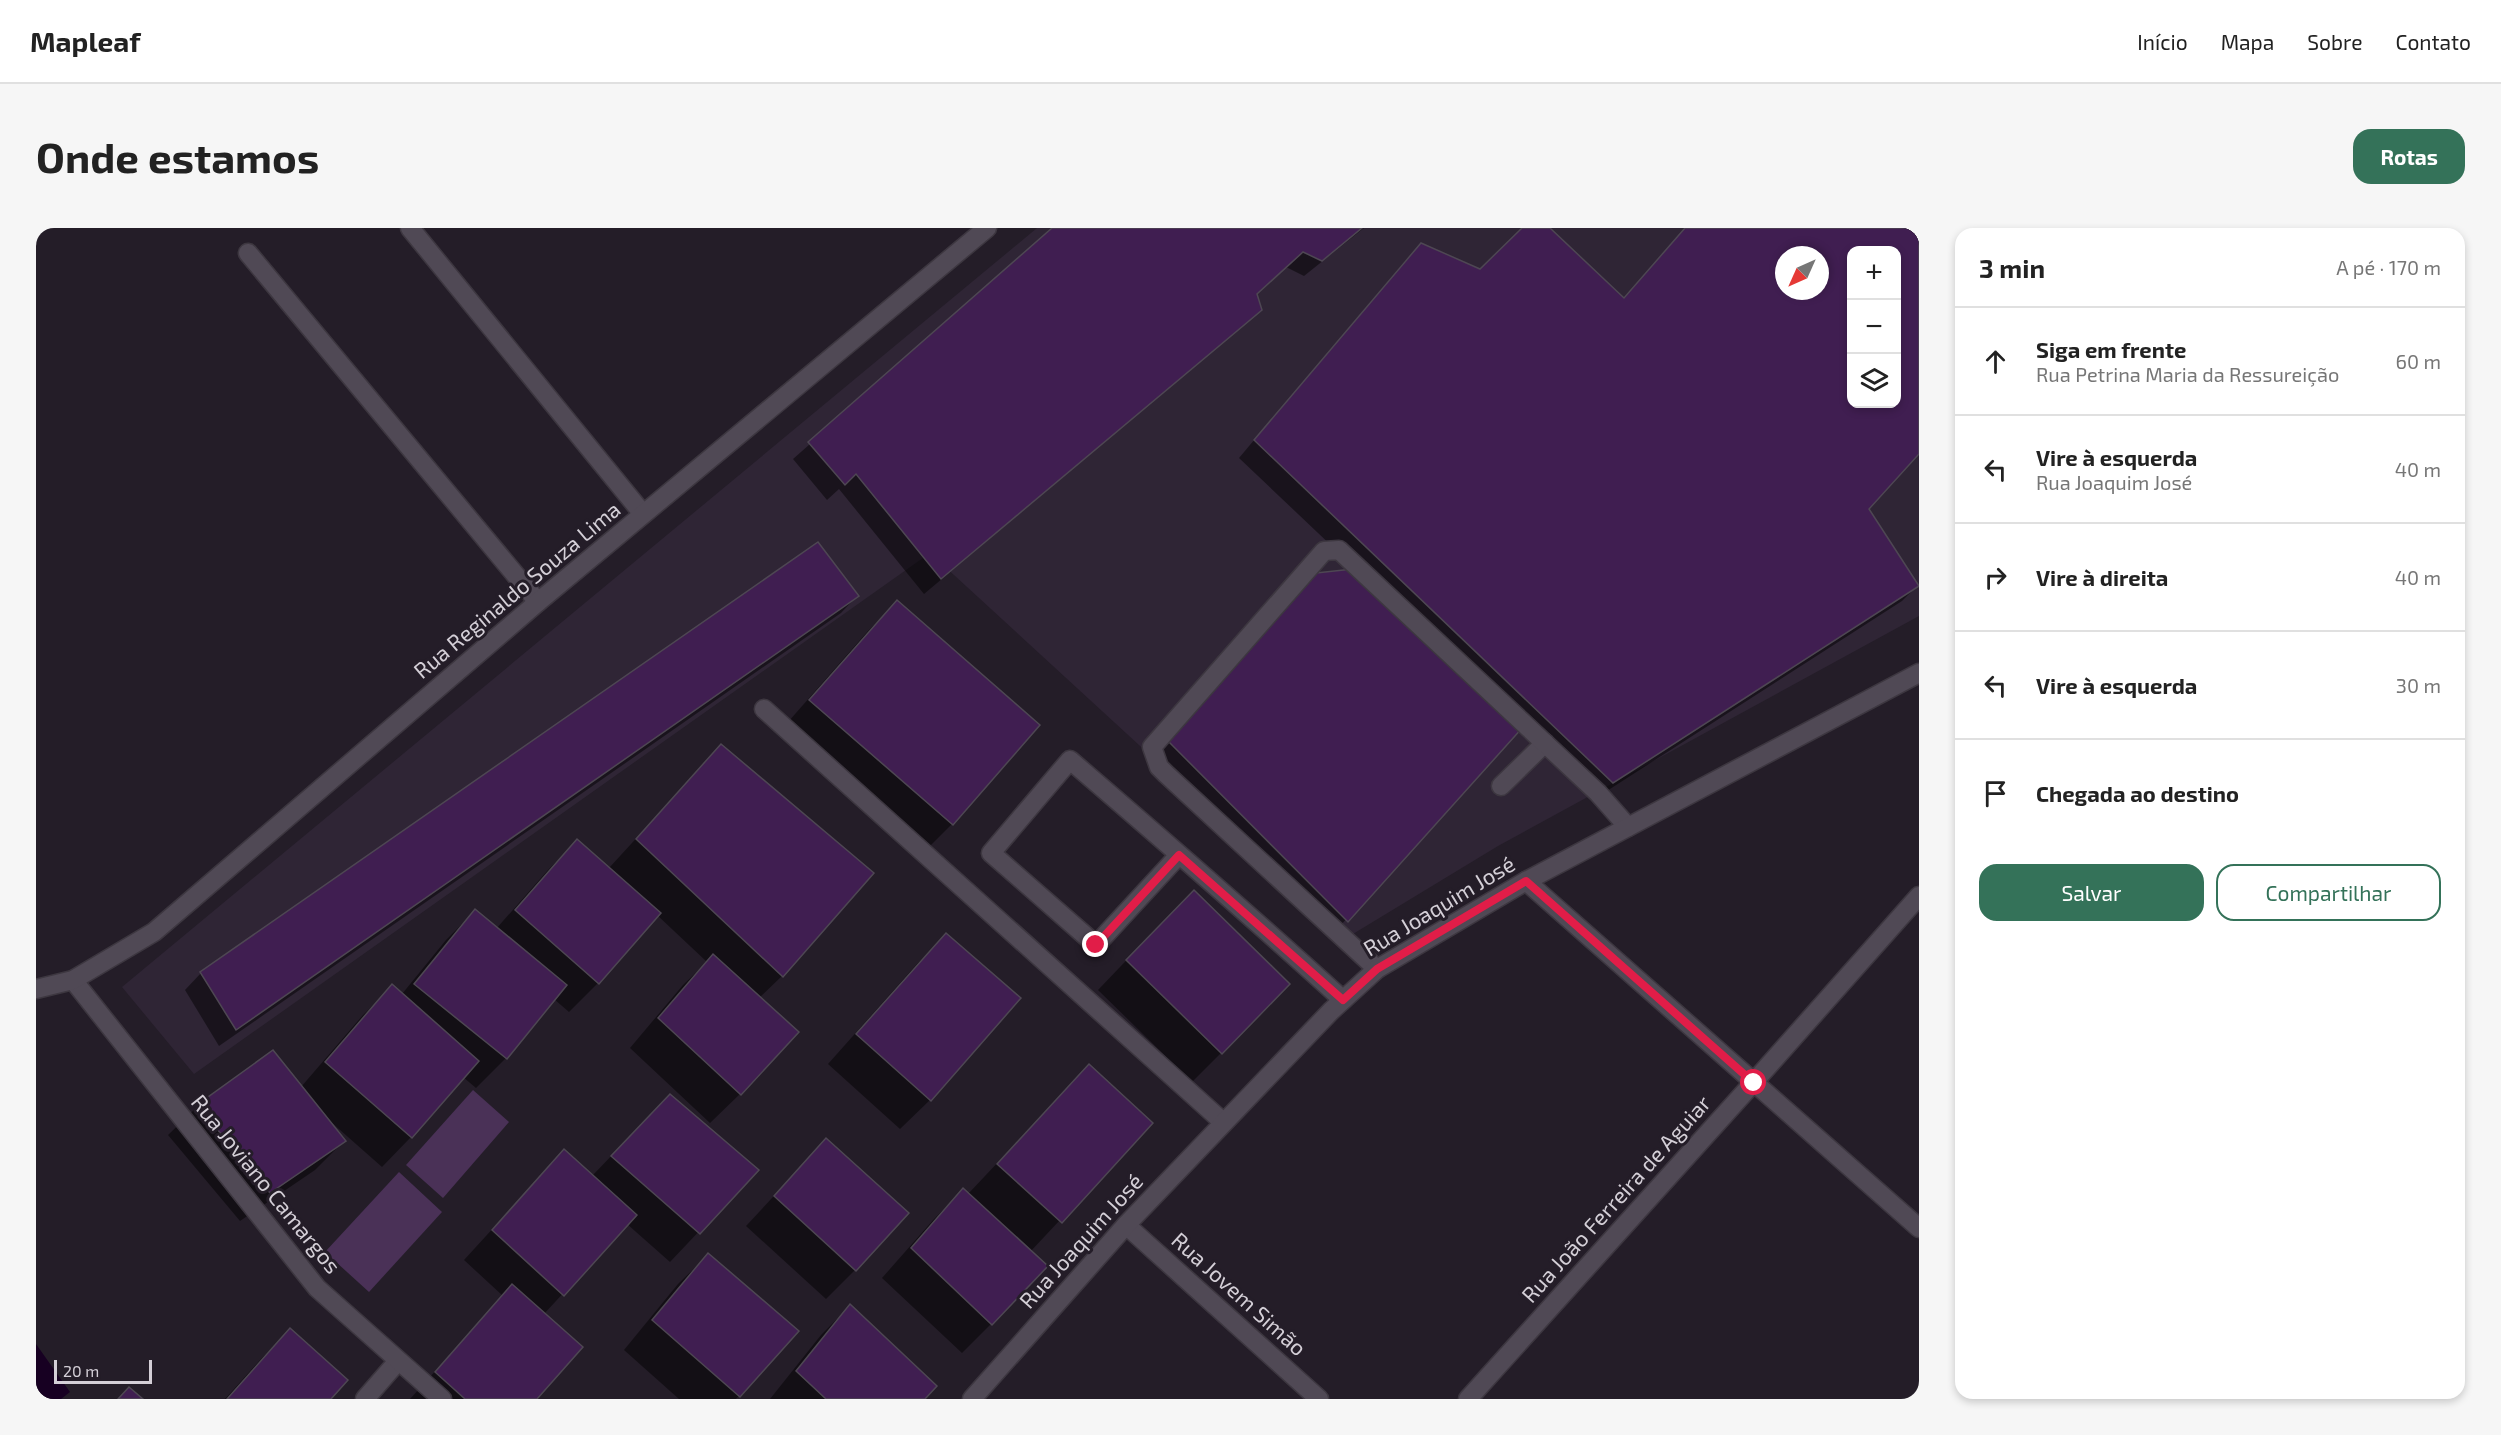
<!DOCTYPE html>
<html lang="pt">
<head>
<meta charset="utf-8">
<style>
	body { margin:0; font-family:"Exo 2",sans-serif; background:#f6f6f6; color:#222 }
	.controls { position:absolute; right:18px; top:18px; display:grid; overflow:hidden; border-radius:12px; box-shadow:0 3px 9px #0003 }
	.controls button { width:54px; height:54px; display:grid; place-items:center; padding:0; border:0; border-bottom:2px solid #e0e0e0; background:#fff; color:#222; font:30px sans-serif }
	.compass { position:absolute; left:1739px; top:18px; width:54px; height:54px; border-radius:50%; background:#fff; box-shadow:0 3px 9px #0003; rotate:225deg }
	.scale { position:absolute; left:18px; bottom:15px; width:98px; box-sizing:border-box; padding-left:6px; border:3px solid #d4cfd7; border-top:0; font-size:16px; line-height:21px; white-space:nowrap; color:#d4cfd7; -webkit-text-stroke:4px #241d28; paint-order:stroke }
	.stop { position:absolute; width:18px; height:18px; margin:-14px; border:4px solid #e11d48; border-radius:50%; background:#fff }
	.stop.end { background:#e11d48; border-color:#fff; box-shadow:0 2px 6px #0008 }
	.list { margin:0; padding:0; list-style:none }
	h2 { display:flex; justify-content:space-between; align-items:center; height:78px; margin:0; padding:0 24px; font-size:26px }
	h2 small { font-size:20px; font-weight:400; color:#767676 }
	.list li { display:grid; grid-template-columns:39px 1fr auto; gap:18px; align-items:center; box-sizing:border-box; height:108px; padding:0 24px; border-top:2px solid #e0e0e0 }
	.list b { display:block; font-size:22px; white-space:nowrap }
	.list p { margin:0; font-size:20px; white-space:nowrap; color:#767676 }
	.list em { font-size:20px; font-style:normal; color:#767676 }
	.actions { display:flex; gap:12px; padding:18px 24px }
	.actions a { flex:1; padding:14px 0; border:2px solid #347259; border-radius:18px; text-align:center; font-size:21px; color:#347259 }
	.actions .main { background:#347259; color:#fff }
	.icon { flex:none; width:33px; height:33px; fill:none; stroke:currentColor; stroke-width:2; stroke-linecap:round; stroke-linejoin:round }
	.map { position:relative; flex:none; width:1883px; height:1171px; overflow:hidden; border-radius:18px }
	header { display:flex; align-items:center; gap:36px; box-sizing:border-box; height:84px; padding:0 30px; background:#fff; border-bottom:2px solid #e0e0e0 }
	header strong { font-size:28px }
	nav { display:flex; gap:33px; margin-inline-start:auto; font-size:21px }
	.intro { display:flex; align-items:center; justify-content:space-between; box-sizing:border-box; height:144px; padding:0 36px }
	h1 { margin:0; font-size:42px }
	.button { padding:15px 27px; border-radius:18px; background:#347259; color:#fff; font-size:21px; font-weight:700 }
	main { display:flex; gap:36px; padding:0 36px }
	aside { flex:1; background:#fff; border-radius:18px; box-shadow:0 3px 9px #0003 }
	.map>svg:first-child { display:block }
	.built { fill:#2f2535; fill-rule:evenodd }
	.green { fill:#4a3157 }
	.water { fill:#170022 }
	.shadow { fill:#0007; fill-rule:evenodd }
	.building { fill:#401e51; stroke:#4e4753; stroke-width:1.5; fill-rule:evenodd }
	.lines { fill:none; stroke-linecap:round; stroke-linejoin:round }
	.lane-casing { stroke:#3d3740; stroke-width:21 }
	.street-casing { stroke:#3d3740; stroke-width:21 }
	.secondary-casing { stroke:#3d3740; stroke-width:21 }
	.lane { stroke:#504955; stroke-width:18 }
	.street { stroke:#504955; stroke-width:18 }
	.secondary { stroke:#504955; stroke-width:18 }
	.route { stroke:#e11d48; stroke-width:8 }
	.labels { text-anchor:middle; stroke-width:6; stroke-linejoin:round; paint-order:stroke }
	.street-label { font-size:22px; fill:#d4cfd7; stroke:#241d28 }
</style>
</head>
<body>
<header>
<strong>Mapleaf</strong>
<nav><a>Início</a><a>Mapa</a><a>Sobre</a><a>Contato</a></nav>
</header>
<div class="intro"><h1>Onde estamos</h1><a class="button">Rotas</a></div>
<main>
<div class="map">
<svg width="1883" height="1171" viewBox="0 0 1883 1171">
	<rect width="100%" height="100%" fill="#241d28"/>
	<!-- built -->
	<path class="built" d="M1001 0H1883V388L1462 618 1312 709 894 325 158 846 86 759ZM1816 22H1860V176H1816ZM1748 27H1784V63H1748Z"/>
	<!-- green -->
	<g class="green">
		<polygon points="437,862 473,894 407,970 370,937"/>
		<polygon points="363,944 406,984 333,1064 289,1024"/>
	</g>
	<!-- water -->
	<polygon class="water" points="0,1116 34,1164 25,1171 0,1171"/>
	<!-- shadow -->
	<g class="shadow">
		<polygon points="1019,0 1328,0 1268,48 1250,39 1220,67 1224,81 1207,98 888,366 803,261 791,272 757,231"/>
		<path d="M1488 0H1512L1587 71 1649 0H1883V224L1831 281 1882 357 1866 373 1560 570 1485 499 1294 709 1115 529 1321 342 1203 230 1369 33 1385 17 1445 43ZM1816 22H1860V176H1816ZM1748 27H1784V63H1748Z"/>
		<polygon points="821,368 805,385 183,818 149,762 165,745"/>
		<polygon points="861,374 1002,497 916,596 887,625 745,502 832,403"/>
		<polygon points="685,518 746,748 723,770 704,866 674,895 594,820 647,757 671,734 621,687 562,755 533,784 518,771 470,830 440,860 427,849 375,909 346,939 295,894 308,913 279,942 204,993 132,907 162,878 236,824 265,859 327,787 357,758 366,766 410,712 439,683 460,701 512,642 541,613 573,640"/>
		<polygon points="1128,693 1185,825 1156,854 1062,762"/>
		<polygon points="910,707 894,872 864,901 792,836 881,736"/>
		<polygon points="1053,838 1115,895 994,1024 955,1096 926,1125 846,1050 898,991 927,962 932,966"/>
		<polygon points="605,897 721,942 634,1034 591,996 508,1086 499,1171 374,1171 467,1068 428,1032 528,923 556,948"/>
		<polygon points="790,912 819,1042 790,1071 710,998"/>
		<polygon points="672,1027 760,1103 700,1171 643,1171 588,1122 642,1056"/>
		<polygon points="814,1078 887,1171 734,1171 785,1107"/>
		<polygon points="254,1102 293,1171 189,1171 225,1131"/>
	</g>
	<!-- building -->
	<g class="building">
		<polygon points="1016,0 1326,0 1286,33 1267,24 1221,66 1226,82 905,351 820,246 809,257 772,214"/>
		<path d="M1486 0H1514L1588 70 1649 0H1883V226L1833 281 1883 358 1577 555 1218 212 1385 15 1444 41ZM1816 22H1860V176H1816ZM1748 27H1784V63H1748Z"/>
		<polygon points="782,314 823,368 200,802 164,744"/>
		<polygon points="1317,341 1487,499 1312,694 1130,511 1280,345"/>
		<polygon points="861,372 1004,497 917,597 773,472"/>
		<polygon points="685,516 838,645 747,749 600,611"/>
		<polygon points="541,611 625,685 563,756 479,682"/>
		<polygon points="1158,662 1254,756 1186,826 1090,732"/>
		<polygon points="439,681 531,757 471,831 378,756"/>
		<polygon points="910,705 985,770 895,873 820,806"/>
		<polygon points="677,726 763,804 705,867 622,790"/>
		<polygon points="356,756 443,833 376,910 289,834"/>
		<polygon points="237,822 310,913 234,965 161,877"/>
		<polygon points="1053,836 1117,895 1026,995 961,936"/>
		<polygon points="634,866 723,942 664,1006 575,928"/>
		<polygon points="790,910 873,985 820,1043 738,968"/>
		<polygon points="528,921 601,987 528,1068 456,1002"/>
		<polygon points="927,960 1012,1038 956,1097 875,1020"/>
		<polygon points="672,1025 763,1103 704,1169 616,1092"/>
		<polygon points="476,1056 547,1119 501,1171 429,1171 399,1144"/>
		<polygon points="814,1076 901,1158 889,1171 790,1171 760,1143"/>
		<polygon points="254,1100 312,1152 295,1171 191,1171"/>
		<polygon points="93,1159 107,1171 82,1171"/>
	</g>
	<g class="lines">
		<!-- lane casing -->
		<g class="lane-casing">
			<g id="lane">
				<polyline points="374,0 607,286"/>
				<polyline points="1465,558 1509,515"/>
				<path d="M1143 627 1060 717 955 625 1034 532C1126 611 1217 690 1307 772"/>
				<polyline points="1341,741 1130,546 1123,539 1116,519 1288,323 1303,322 1562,565 1592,599"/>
			</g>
		</g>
		<!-- street casing -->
		<g class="street-casing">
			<g id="street">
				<polyline points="212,25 502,374"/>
				<polyline points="728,481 1187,894"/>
				<polyline points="1490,653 1883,1000"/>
				<polyline points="1090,997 1283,1171"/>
				<polyline points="329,1171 362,1133"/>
				<polyline points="1432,1171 1717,855 1883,668"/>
			</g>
		</g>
		<!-- secondary casing -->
		<g class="secondary-casing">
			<g id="secondary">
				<polyline points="37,752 281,1060 406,1171"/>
				<polyline points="0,761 37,752 118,704 502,374 951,0"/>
				<polyline points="936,1171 1090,997 1295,783 1341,741 1490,653 1883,445"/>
			</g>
		</g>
		<!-- lane -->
		<use href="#lane" class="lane"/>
		<!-- street -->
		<use href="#street" class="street"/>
		<!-- secondary -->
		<use href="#secondary" class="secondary"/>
	</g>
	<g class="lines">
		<!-- route -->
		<polyline class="route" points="1060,717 1143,627 1307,772 1341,741 1490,653 1718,855"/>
	</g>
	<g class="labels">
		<!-- street labels -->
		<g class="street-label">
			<text transform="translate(481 362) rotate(-40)" y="8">Rua Reginaldo Souza Lima</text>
			<text transform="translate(1403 678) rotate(-31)" y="8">Rua Joaquim José</text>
			<text transform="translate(230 956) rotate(51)" y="8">Rua Joviano Camargos</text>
			<text transform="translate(1580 971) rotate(-48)" y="8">Rua João Ferreira de Aguiar</text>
			<text transform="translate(1045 1013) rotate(-48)" y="8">Rua Joaquim José</text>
			<text transform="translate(1203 1066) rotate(42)" y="8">Rua Jovem Simão</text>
		</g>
	</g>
</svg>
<div class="controls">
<button>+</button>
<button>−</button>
<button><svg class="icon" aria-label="layers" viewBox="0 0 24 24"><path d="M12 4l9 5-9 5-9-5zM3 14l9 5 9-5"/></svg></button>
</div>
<svg class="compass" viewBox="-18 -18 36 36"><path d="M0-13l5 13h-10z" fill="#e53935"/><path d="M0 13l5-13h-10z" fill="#767676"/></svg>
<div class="scale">20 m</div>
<div class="stop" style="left:1718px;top:855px"></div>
<div class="stop end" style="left:1060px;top:717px"></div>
</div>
<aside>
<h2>3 min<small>A pé · 170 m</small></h2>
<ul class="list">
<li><svg class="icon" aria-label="ahead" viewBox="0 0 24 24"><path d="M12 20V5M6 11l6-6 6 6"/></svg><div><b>Siga em frente</b><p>Rua Petrina Maria da Ressureição</p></div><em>60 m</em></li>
<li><svg class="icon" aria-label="left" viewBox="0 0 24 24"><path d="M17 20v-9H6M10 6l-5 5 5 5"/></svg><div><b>Vire à esquerda</b><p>Rua Joaquim José</p></div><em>40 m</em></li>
<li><svg class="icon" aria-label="right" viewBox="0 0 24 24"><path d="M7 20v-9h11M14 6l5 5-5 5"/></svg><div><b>Vire à direita</b></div><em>40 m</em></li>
<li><svg class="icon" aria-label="left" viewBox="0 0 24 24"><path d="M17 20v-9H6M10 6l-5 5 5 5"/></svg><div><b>Vire à esquerda</b></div><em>30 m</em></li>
<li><svg class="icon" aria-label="arrive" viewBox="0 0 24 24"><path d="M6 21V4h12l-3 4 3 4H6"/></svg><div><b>Chegada ao destino</b></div></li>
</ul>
<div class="actions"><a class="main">Salvar</a><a>Compartilhar</a></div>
</aside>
</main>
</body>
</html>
